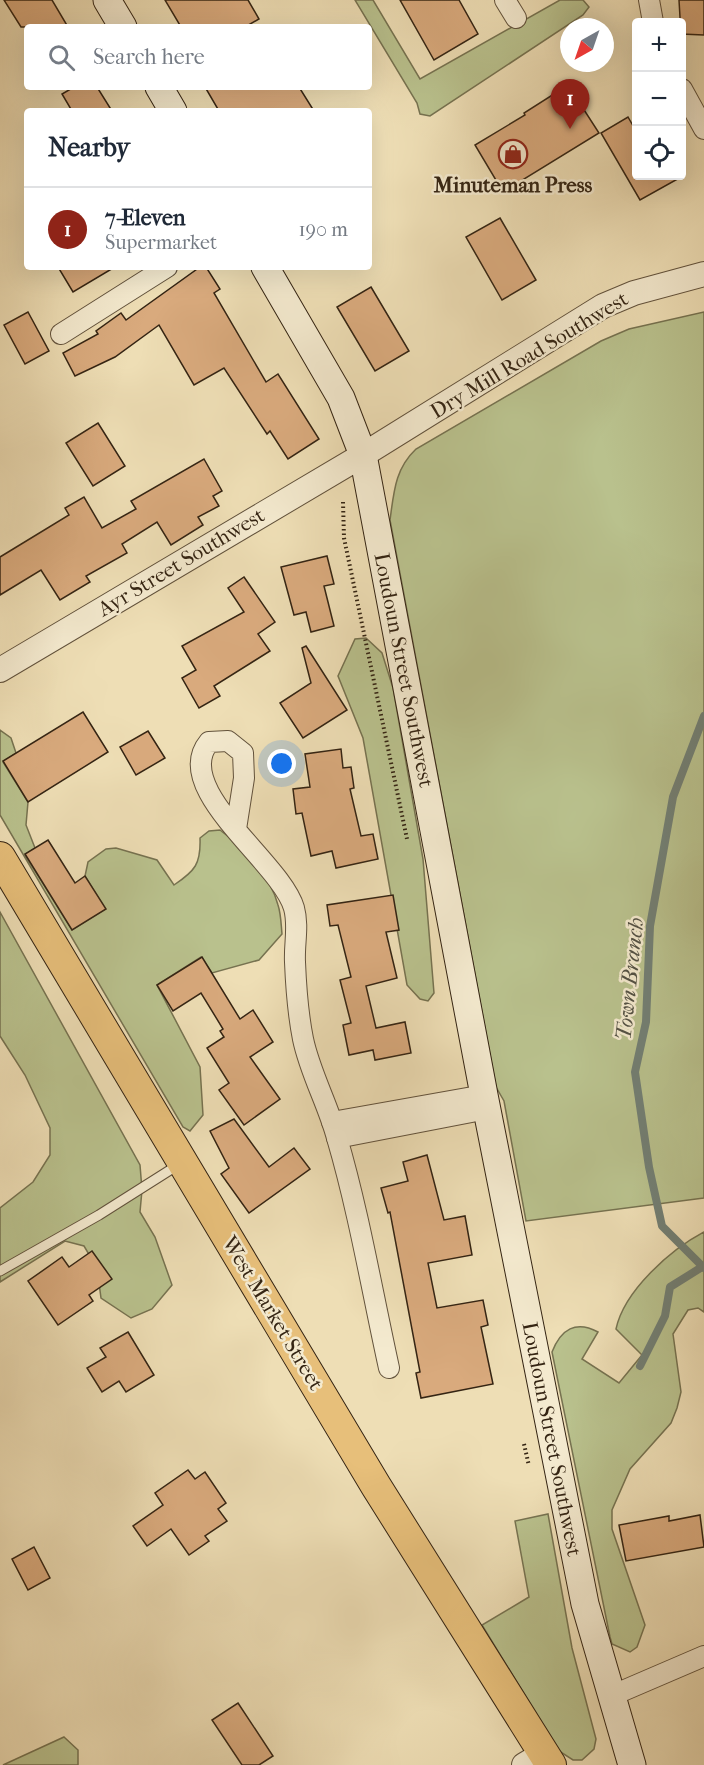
<!DOCTYPE html>
<html lang="en">
<head>
<meta charset="utf-8">
<style>
	body { margin:0; font-family:"IM FELL French Canon",serif; background:#f2f2f3; color:#1f2937 }
	.controls { position:absolute; right:18px; top:18px; display:grid; overflow:hidden; border-radius:6px; box-shadow:0 6px 24px #0002 }
	.controls button { width:54px; height:54px; display:grid; place-items:center; padding:0; border:0; border-bottom:2px solid #e0e1e3; background:#fff; color:#1f2937; font:30px sans-serif }
	.compass { position:absolute; left:560px; top:18px; width:54px; height:54px; border-radius:50%; background:#fff; box-shadow:0 6px 24px #0002; rotate:220deg }
	.you { position:absolute; left:282px; top:764px; width:21px; height:21px; margin:-15px; border:4px solid #fff; border-radius:50%; background:#1a73e8; box-shadow:0 0 0 9px #1a73e833 }
	.badge { display:grid; place-items:center; width:39px; height:39px; border-radius:50%; background:#8f2418; color:#fff; font-size:20px; font-weight:700 }
	.pin { position:absolute; translate:-50% -50px; filter:drop-shadow(0 2px 3px #0008) }
	.pin::after { content:''; position:absolute; top:32px; width:21px; height:18px; background:inherit; clip-path:polygon(0 0,100% 0,50% 100%) }
	.list { margin:0; padding:0; list-style:none }
	h2 { display:flex; justify-content:space-between; align-items:center; height:78px; margin:0; padding:0 24px; font-size:26px }
	h2 small { font-size:20px; font-weight:400; color:#747a83 }
	.list li { display:grid; grid-template-columns:39px 1fr auto; gap:18px; align-items:center; box-sizing:border-box; height:84px; padding:0 24px; border-top:2px solid #e0e1e3 }
	.list b { display:block; font-size:22px; white-space:nowrap }
	.list p { margin:0; font-size:20px; white-space:nowrap; color:#747a83 }
	.list em { font-size:20px; font-style:normal; color:#747a83 }
	.icon { flex:none; width:33px; height:33px; fill:none; stroke:currentColor; stroke-width:2; stroke-linecap:round; stroke-linejoin:round }
	.map { position:relative; flex:none; width:704px; height:1765px; overflow:hidden }
	.search { position:absolute; background:#fff; box-shadow:0 6px 24px #0002; left:24px; top:24px; width:348px; height:66px; display:flex; align-items:center; gap:15px; box-sizing:border-box; padding:0 21px; border-radius:6px; color:#747a83; font-size:22px }
	.panel { position:absolute; background:#fff; box-shadow:0 6px 24px #0002; left:24px; top:108px; width:348px; height:162px; border-radius:6px }
	.map>svg:first-child { display:block }
	.green { fill:#b9c18d; stroke:#767250; stroke-width:1.5 }
	.lines { fill:none; stroke-linecap:round; stroke-linejoin:round }
	.stream { stroke:#727f74; stroke-width:8 }
	.building { fill:#d9aa7d; stroke:#342413; stroke-width:1.5 }
	.service-casing { stroke:#62523c; stroke-width:11 }
	.minor-casing { stroke:#62523c; stroke-width:22 }
	.tertiary-casing { stroke:#62523c; stroke-width:26 }
	.secondary-casing { stroke:#342413; stroke-width:29 }
	.primary-casing { stroke:#342413; stroke-width:32 }
	.path { stroke:#342413; stroke-width:4; stroke-dasharray:1.5 3; stroke-linecap:butt }
	.service { stroke:#f4eacf; stroke-width:9 }
	.minor { stroke:#f4eacf; stroke-width:20 }
	.tertiary { stroke:#f4eacf; stroke-width:24 }
	.secondary { stroke:#f4eacf; stroke-width:27 }
	.primary { stroke:#e7bf7a; stroke-width:30 }
	.labels { text-anchor:middle; stroke-width:5; stroke-linejoin:round; paint-order:stroke }
	.poi-label { font-size:21px; font-weight:bold; fill:#342413; stroke:#f4eacf }
	.street-label { font-size:21px; fill:#342413; stroke:#f4eacf }
	.water-label { font-size:22px; font-style:italic; fill:#535144; stroke:#f4eacf }
</style>
</head>
<body>
<div class="map">
<svg width="704" height="1765" viewBox="0 0 704 1765">
	<rect width="100%" height="100%" fill="#eedeb5"/>
	<filter id="stains"><feTurbulence type="fractalNoise" baseFrequency=".00333" numOctaves="4"/><feColorMatrix values="0 0 0 0 .2 0 0 0 0 .09 0 0 0 0 .02 0 0 0 .5 -.17"/></filter>
	<radialGradient id="worn" r=".72"><stop offset=".6" stop-color="#630" stop-opacity="0"/><stop offset="1" stop-color="#630" stop-opacity=".3"/></radialGradient>
	<!-- green -->
	<g class="green">
		<polygon points="355,0 373,0 420,79 560,0 583,0 589,7 583,15 430,116 420,114 417,103"/>
		<path d="M704 312V1198L526 1221 504 1101 496 1087 390 520C394 491 395 469 416 449L601 341 629 329Z"/>
		<polygon points="366,638 382,653 393,688 423,859 434,993 428,1001 420,999 407,985 363,738 338,676 355,639"/>
		<path d="M0 730 11 738 16 753 3 762 28 802 26 825 35 848 25 855 72 930 105 909 85 876 88 862 106 849 116 848 157 860 174 885C195 871 201 864 200 838L209 831 220 830C243 847 271 877 278 905 281 914 281 924 282 934L259 960 212 973 201 957 157 985 200 1067 203 1115 190 1131 183 1127 0 815Z"/>
		<polygon points="0,912 140,1165 142,1190 140,1212 155,1237 172,1285 152,1309 131,1318 101,1298 97,1268 84,1246 65,1241 0,1282 0,1208 33,1182 50,1155 50,1128 25,1075 0,1036"/>
		<path d="M704 1232V1312L698 1308 688 1310 673 1334 681 1392 677 1408 671 1423 630 1469 612 1510V1529L645 1625 637 1647 630 1652 612 1644 610 1637 552 1352C561 1329 576 1320 598 1332L582 1359 619 1383 642 1355 616 1329C624 1291 670 1250 704 1232Z"/>
		<polygon points="548,1514 572,1648 596,1739 594,1749 582,1760 573,1760 559,1751 482,1625 529,1597 515,1521"/>
		<polygon points="64,1737 78,1750 78,1765 3,1765"/>
	</g>
	<g class="lines">
		<!-- stream -->
		<g class="stream">
			<polyline points="704,716 673,797 650,926 646,1022 635,1072 649,1167 662,1226 704,1268"/>
			<polyline points="640,1366 665,1316 670,1287 702,1267"/>
		</g>
	</g>
	<!-- building -->
	<g class="building">
		<polygon points="4,0 52,0 68,27 21,27"/>
		<polygon points="165,0 248,0 259,19 245,27 181,27"/>
		<polygon points="400,0 459,0 478,34 434,60"/>
		<polygon points="679,0 704,0 704,35 681,34"/>
		<polygon points="568,85 599,133 503,192 475,145 525,115 524,113"/>
		<polygon points="74,87 97,87 112,111 72,111 62,94"/>
		<polygon points="205,87 299,87 314,111 219,111"/>
		<polygon points="628,117 636,131 636,176 683,176 640,200 601,133"/>
		<polygon points="500,218 536,280 502,300 466,237"/>
		<polygon points="58,267 115,267 73,292"/>
		<polygon points="200,267 206,267 220,289 214,293 266,382 278,374 319,439 288,459 270,431 267,434 224,368 194,385 159,325 115,357 75,376 63,353 98,334 96,331 121,313 126,320"/>
		<polygon points="371,287 409,351 375,371 337,307"/>
		<polygon points="28,312 49,351 25,364 4,325"/>
		<polygon points="98,423 125,466 93,486 66,443"/>
		<polygon points="204,459 222,491 213,496 219,506 198,517 203,525 171,545 157,522 122,544 127,553 86,576 90,582 60,600 41,570 0,595 0,557 69,515 65,508 84,497 102,528 136,509 131,501"/>
		<polygon points="327,556 334,584 324,586 334,626 311,632 306,612 294,615 281,567"/>
		<polygon points="244,577 275,622 258,634 270,651 214,686 220,696 199,708 182,678 196,670 182,646 244,612 228,588"/>
		<polygon points="306,646 347,710 303,738 280,703 311,683 302,648"/>
		<polygon points="83,712 108,752 28,802 3,761"/>
		<polygon points="148,731 165,758 136,775 120,747"/>
		<polygon points="341,749 343,768 351,767 354,788 350,789 361,836 373,834 378,859 336,868 332,851 311,856 302,813 296,814 293,789 310,787 305,754"/>
		<polygon points="48,840 75,883 85,876 106,909 72,930 25,854"/>
		<polygon points="393,895 399,930 386,932 397,978 366,986 376,1028 405,1022 411,1053 375,1060 373,1050 349,1055 343,1025 351,1023 340,980 351,977 338,925 330,926 327,905"/>
		<polygon points="202,957 240,1019 253,1010 273,1042 250,1057 280,1099 244,1125 219,1090 229,1083 207,1048 224,1037 220,1031 223,1029 201,993 173,1011 157,985"/>
		<polygon points="234,1119 269,1167 294,1148 310,1169 249,1213 221,1174 229,1168 210,1131"/>
		<polygon points="427,1155 444,1220 465,1216 472,1255 428,1263 437,1308 483,1300 488,1325 481,1327 493,1384 421,1398 416,1373 420,1372 390,1212 388,1213 381,1188 408,1181 403,1162"/>
		<polygon points="92,1251 112,1279 89,1295 93,1301 58,1325 28,1281 62,1257 69,1267"/>
		<polygon points="128,1332 154,1375 126,1392 119,1381 102,1392 87,1368 106,1357 100,1348"/>
		<polygon points="188,1470 195,1479 205,1472 226,1503 218,1509 227,1521 205,1536 209,1541 189,1555 171,1529 147,1546 133,1526 163,1505 155,1493"/>
		<polygon points="700,1515 704,1547 626,1561 619,1525 669,1516 669,1521"/>
		<polygon points="34,1547 50,1578 28,1590 12,1559"/>
		<polygon points="238,1703 273,1756 259,1765 242,1765 212,1720"/>
	</g>
	<g class="lines">
		<!-- service casing -->
		<g class="service-casing">
			<polyline id="service" points="0,1271 99,1215 178,1165"/>
		</g>
		<!-- minor casing -->
		<g class="minor-casing">
			<g id="minor">
				<polyline points="505,0 516,18"/>
				<polyline points="649,0 653,22"/>
				<polyline points="682,89 704,129"/>
				<polyline points="61,334 167,267"/>
				<path d="M236 829 244 778 243 753 228 741 209 742C170 789 281 862 294 908 299 926 294 944 295 962 296 987 298 1014 303 1039 310 1073 328 1104 337 1138 359 1213 372 1291 389 1368"/>
				<polyline points="332,1122 484,1095"/>
				<polyline points="337,1138 487,1109"/>
				<polyline points="611,1696 704,1656"/>
			</g>
		</g>
		<!-- tertiary casing -->
		<g class="tertiary-casing">
			<g id="tertiary">
				<polyline points="0,670 363,455 603,306 634,293 704,274"/>
				<polyline points="524,1765 544,1753"/>
			</g>
		</g>
		<!-- secondary casing -->
		<g class="secondary-casing">
			<g id="secondary">
				<polyline points="107,0 123,27"/>
				<polyline points="159,87 173,111"/>
				<polyline points="265,267 341,398 363,455 484,1095 585,1604 632,1765"/>
			</g>
		</g>
		<!-- primary casing -->
		<g class="primary-casing">
			<polyline id="primary" points="0,857 376,1486 551,1765"/>
		</g>
		<!-- path -->
		<g class="path">
			<polyline points="343,502 344,538 407,839"/>
			<polyline points="524,1444 529,1466"/>
		</g>
		<!-- service -->
		<use href="#service" class="service"/>
		<!-- minor -->
		<use href="#minor" class="minor"/>
		<!-- tertiary -->
		<use href="#tertiary" class="tertiary"/>
		<!-- secondary -->
		<use href="#secondary" class="secondary"/>
		<!-- primary -->
		<use href="#primary" class="primary"/>
	</g>
	<!-- icons -->
	<defs>
		<g id="shop-ring" transform="scale(1.5)"><circle r="9.5" fill="#f4eacf" stroke="#8f2418" stroke-width="1.5"/><path d="M-5-2.5h2.3a2.7 3.5 0 0 1 5.4 0H5L5.5 6h-11ZM-1.5-2.5h3a1.5 2.3 0 0 0-3 0Z" fill="#8f2418"/></g>
	</defs>
	<g fill-rule="evenodd">
		<use href="#shop-ring" x="513" y="154"/>
	</g>
	<g class="labels">
		<!-- poi labels -->
		<g class="poi-label">
			<text x="513" y="192">Minuteman Press</text>
		</g>
		<!-- street labels -->
		<g class="street-label">
			<text transform="translate(529 355) rotate(-31)" y="7">Dry Mill Road Southwest</text>
			<text transform="translate(181 562) rotate(-31)" y="7">Ayr Street Southwest</text>
			<text transform="translate(404 670) rotate(79)" y="7">Loudoun Street Southwest</text>
			<text transform="translate(273 1313) rotate(59)" y="7">West Market Street</text>
			<text transform="translate(552 1439) rotate(79)" y="7">Loudoun Street Southwest</text>
		</g>
		<!-- water labels -->
		<g class="water-label">
			<text transform="translate(629 979) rotate(-84)" y="8">Town Branch</text>
		</g>
	</g>
	<rect width="100%" height="100%" filter="url(#stains)"/>
	<rect width="100%" height="100%" fill="url(#worn)"/>
</svg>
<div class="controls">
<button>+</button>
<button>−</button>
<button><svg class="icon" aria-label="locate" viewBox="0 0 24 24"><circle cx="12" cy="12" r="6"/><path d="M12 2v4M12 18v4M2 12h4M18 12h4"/></svg></button>
</div>
<svg class="compass" viewBox="-18 -18 36 36"><path d="M0-13l5 13h-10z" fill="#e53935"/><path d="M0 13l5-13h-10z" fill="#747a83"/></svg>
<div class="you"></div>
<div class="pin badge" style="left:570px;top:129px">1</div>
<div class="search"><svg class="icon" aria-label="search" viewBox="0 0 24 24"><circle cx="10" cy="10" r="6"/><path d="M15 15l6 6"/></svg>Search here</div>
<section class="panel">
<h2>Nearby<small></small></h2>
<ul class="list">
<li><span class="badge">1</span><div><b>7-Eleven</b><p>Supermarket</p></div><em>190 m</em></li>
</ul>
</section>
</div>
</body>
</html>
